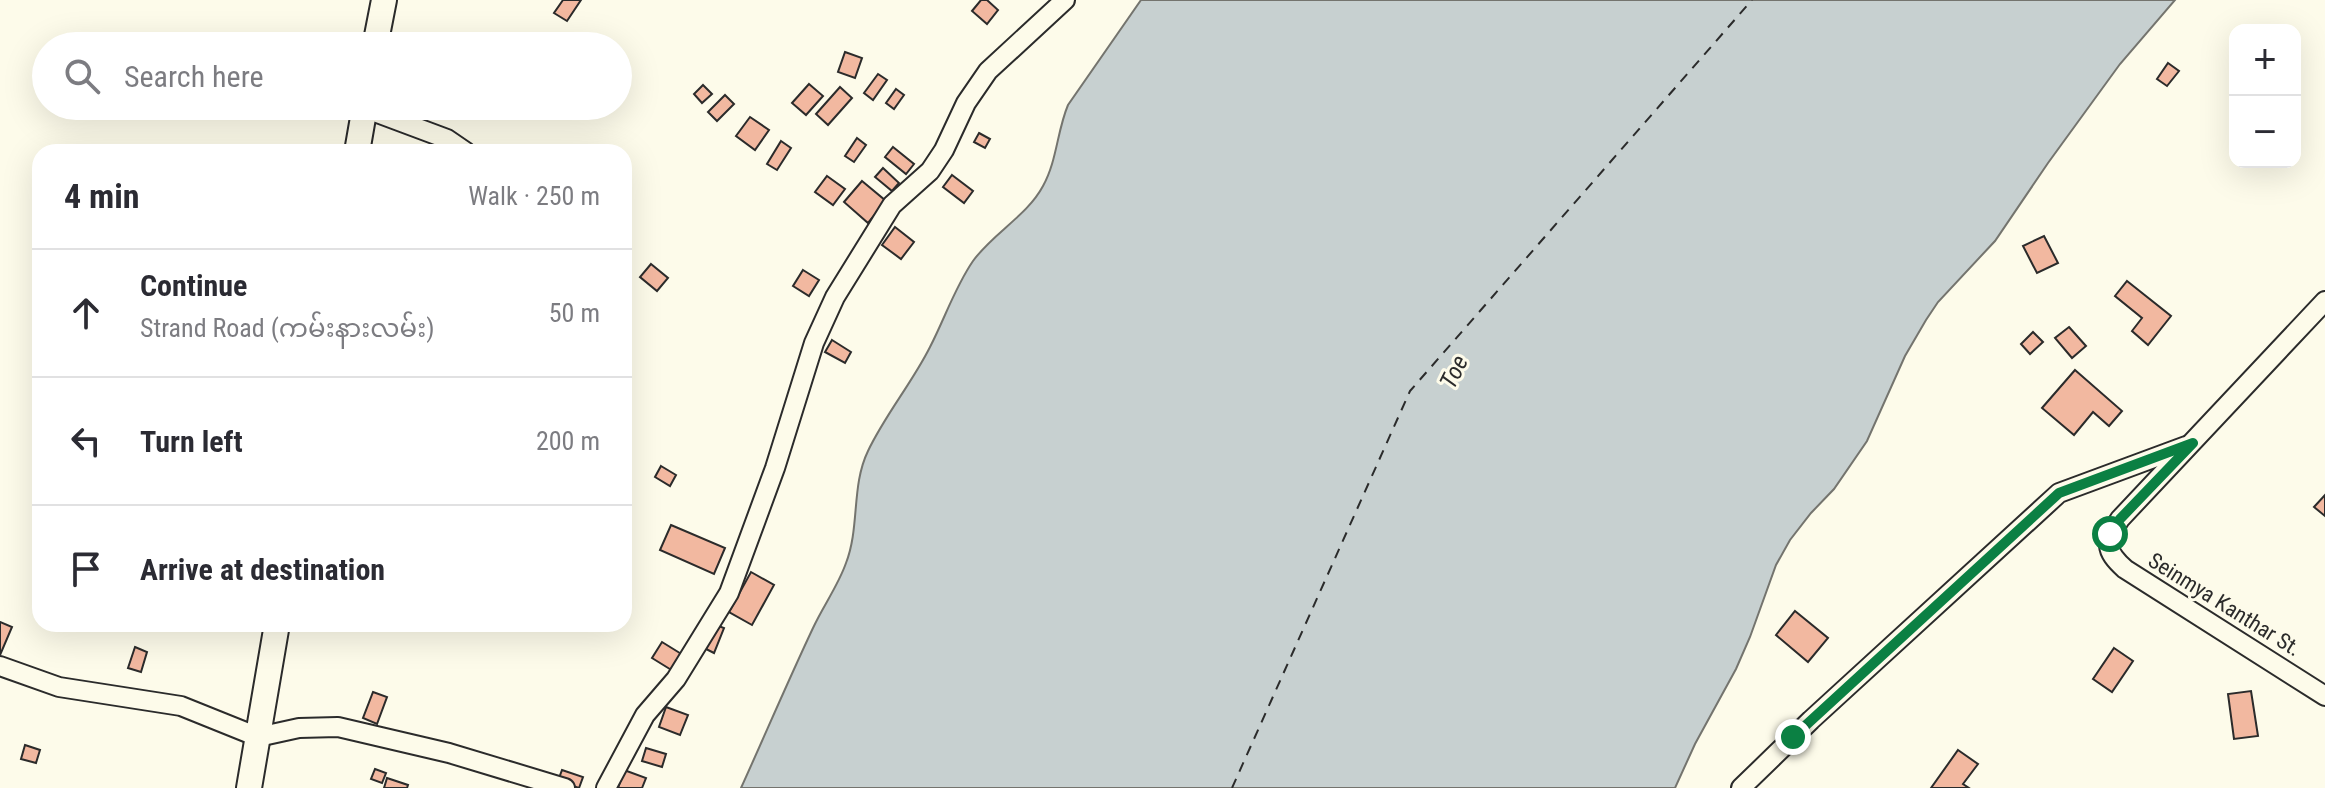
<!DOCTYPE html>
<html lang="en">
<head>
<meta charset="utf-8">
<style>
	body { margin:0; font-family:"Roboto Condensed","Noto Sans Myanmar",sans-serif; background:#f7f7f7; color:#2b2b33 }
	.controls { position:absolute; right:24px; top:24px; display:grid; overflow:hidden; border-radius:16px; box-shadow:0 8px 32px #0002 }
	.controls button { width:72px; height:72px; display:grid; place-items:center; padding:0; border:0; border-bottom:2px solid #e1e1e2; background:#fff; color:#2b2b33; font:40px sans-serif }
	.stop { position:absolute; width:24px; height:24px; margin:-18px; border:6px solid #0b8043; border-radius:50%; background:#fff }
	.stop.end { background:#0b8043; border-color:#fff; box-shadow:0 2px 8px #0008 }
	.list { margin:0; padding:0; list-style:none }
	h2 { display:flex; justify-content:space-between; align-items:center; height:104px; margin:0; padding:0 32px; font-size:34px }
	h2 small { font-size:26px; font-weight:400; color:#7c7c81 }
	.list li { display:grid; grid-template-columns:52px 1fr auto; gap:24px; align-items:center; box-sizing:border-box; height:128px; padding:0 32px; border-top:2px solid #e1e1e2 }
	.list b { display:block; font-size:30px; white-space:nowrap }
	.list p { margin:0; font-size:26px; white-space:nowrap; color:#7c7c81 }
	.list em { font-size:26px; font-style:normal; color:#7c7c81 }
	.icon { flex:none; width:44px; height:44px; fill:none; stroke:currentColor; stroke-width:2; stroke-linecap:round; stroke-linejoin:round }
	.map { position:relative; flex:none; width:2325px; height:788px; overflow:hidden }
	.search { position:absolute; background:#fff; box-shadow:0 8px 32px #0002; left:32px; top:32px; width:600px; height:88px; display:flex; align-items:center; gap:20px; box-sizing:border-box; padding:0 28px; border-radius:44px; color:#7c7c81; font-size:30px }
	.panel { position:absolute; background:#fff; box-shadow:0 8px 32px #0002; left:32px; top:144px; width:600px; height:488px; border-radius:24px }
	.map>svg:first-child { display:block }
	.water { fill:#c7d0d0; stroke:#74746e; stroke-width:2 }
	.lines { fill:none; stroke-linecap:round; stroke-linejoin:round }
	.ferry { stroke:#2b2b2b; stroke-width:2; stroke-dasharray:10 8; stroke-linecap:butt }
	.building { fill:#f2b8a0; stroke:#2b2b2b; stroke-width:2 }
	.minor-casing { stroke:#2b2b2b; stroke-width:22 }
	.major-casing { stroke:#2b2b2b; stroke-width:28 }
	.minor { stroke:#fdfbea; stroke-width:18 }
	.major { stroke:#fdfbea; stroke-width:24 }
	.route { stroke:#0b8043; stroke-width:10 }
	.labels { text-anchor:middle; stroke-width:6; stroke-linejoin:round; paint-order:stroke }
	.street-label { font-size:22px; fill:#2b2b2b; stroke:#fdfbea }
	.water-label { font-size:24px; font-style:italic; fill:#2b2b2b; stroke:#fdfbea }
</style>
</head>
<body>
<div class="map">
<svg width="2325" height="788" viewBox="0 0 2325 788">
	<rect width="100%" height="100%" fill="#fdfbea"/>
	<!-- water -->
	<path class="water" d="M1141 0H2175L2120 64 2048 163 1995 241 1938 302 1926 320 1905 356 1867 441 1834 489 1811 513 1790 540 1776 565 1750 637 1736 669 1695 744 1675 788H741C765 735 788 681 813 628 823 606 838 586 846 563 860 527 851 486 868 451 885 415 912 383 930 347 945 318 955 287 973 261 993 233 1027 216 1043 186 1057 161 1057 131 1068 105Z"/>
	<g class="lines">
		<!-- ferry -->
		<polyline class="ferry" points="1232,788 1410,391 1752,0"/>
	</g>
	<!-- building -->
	<g class="building">
		<polygon points="563,0 581,0 567,21 554,13"/>
		<polygon points="981,0 987,0 998,10 987,24 972,11"/>
		<polygon points="845,52 862,58 855,78 838,72"/>
		<polygon points="2168,63 2179,71 2167,86 2157,79"/>
		<polygon points="878,74 887,80 873,100 864,93"/>
		<polygon points="809,84 823,96 806,115 792,103"/>
		<polygon points="703,85 712,94 702,103 694,94"/>
		<polygon points="840,87 852,98 828,125 816,114"/>
		<polygon points="896,89 904,95 894,109 886,103"/>
		<polygon points="725,95 734,104 717,121 708,112"/>
		<polygon points="750,117 769,130 755,150 736,136"/>
		<polygon points="979,133 990,139 985,148 974,142"/>
		<polygon points="857,138 866,145 854,162 845,156"/>
		<polygon points="781,141 791,148 777,170 767,164"/>
		<polygon points="893,147 914,164 906,174 885,157"/>
		<polygon points="883,168 899,183 892,191 875,177"/>
		<polygon points="952,175 973,191 964,203 943,187"/>
		<polygon points="827,176 845,189 833,205 815,192"/>
		<polygon points="862,181 886,201 868,223 844,202"/>
		<polygon points="895,227 914,242 901,259 882,245"/>
		<polygon points="2044,236 2058,263 2037,273 2023,246"/>
		<polygon points="651,264 668,278 657,291 640,277"/>
		<polygon points="803,270 819,280 809,296 793,286"/>
		<polygon points="2127,281 2171,316 2148,345 2132,331 2142,318 2115,296"/>
		<polygon points="2069,327 2086,346 2072,358 2055,338"/>
		<polygon points="2033,332 2043,342 2030,354 2021,344"/>
		<polygon points="832,340 851,352 845,363 825,352"/>
		<polygon points="2075,370 2122,411 2109,426 2093,412 2074,435 2042,408"/>
		<polygon points="661,466 676,475 670,486 655,477"/>
		<polygon points="2325,495 2325,516 2314,507"/>
		<polygon points="671,525 725,548 714,574 660,550"/>
		<polygon points="751,572 774,585 752,625 729,612"/>
		<polygon points="1795,611 1828,638 1808,662 1776,635"/>
		<polygon points="0,622 12,627 0,655"/>
		<polygon points="716,625 724,628 714,653 706,649"/>
		<polygon points="662,642 683,655 673,671 652,658"/>
		<polygon points="135,647 147,652 141,672 128,668"/>
		<polygon points="2114,648 2133,661 2112,692 2093,679"/>
		<polygon points="2251,691 2258,736 2234,739 2228,694"/>
		<polygon points="373,692 387,697 377,724 363,718"/>
		<polygon points="666,707 688,715 680,735 659,727"/>
		<polygon points="25,745 40,750 36,763 21,759"/>
		<polygon points="646,748 666,754 662,767 642,761"/>
		<polygon points="1958,750 1978,764 1963,784 1969,788 1931,788"/>
		<polygon points="375,769 386,773 382,783 371,779"/>
		<polygon points="562,770 583,777 579,788 558,781"/>
		<polygon points="624,770 646,778 642,788 618,788"/>
		<polygon points="387,778 408,785 407,788 384,788"/>
	</g>
	<g class="lines">
		<!-- minor casing -->
		<g class="minor-casing">
			<g id="minor">
				<polyline points="364,108 447,139 466,152"/>
				<path d="M2325 301 2120 519C2105 542 2104 550 2125 569L2325 696"/>
				<polyline points="0,666 59,687 181,706 258,737 299,728 338,727 449,753 565,788"/>
				<polyline points="606,788 645,715 676,679 729,593 775,468 814,343 835,297 892,205 930,171 944,150 966,103 988,71 1065,0"/>
				<polyline points="1741,788 1811,720 2059,493 2186,446"/>
			</g>
		</g>
		<!-- major casing -->
		<g class="major-casing">
			<g id="major">
				<polyline points="375,46 384,0"/>
				<polyline points="357,152 365,106"/>
				<polyline points="249,788 277,624"/>
			</g>
		</g>
		<!-- minor -->
		<use href="#minor" class="minor"/>
		<!-- major -->
		<use href="#major" class="major"/>
	</g>
	<g class="lines">
		<!-- route -->
		<polyline class="route" points="1793,737 2059,493 2193,443 2120,519 2110,534"/>
	</g>
	<g class="labels">
		<!-- street labels -->
		<g class="street-label">
			<text transform="translate(2225 604) rotate(32)" y="8">Seinmya Kanthar St.</text>
		</g>
		<!-- water labels -->
		<g class="water-label">
			<text transform="translate(1454 372) rotate(-64)" y="8">Toe</text>
		</g>
	</g>
</svg>
<div class="controls">
<button>+</button>
<button>−</button>
</div>
<div class="stop" style="left:2110px;top:534px"></div>
<div class="stop end" style="left:1793px;top:737px"></div>
<div class="search"><svg class="icon" aria-label="search" viewBox="0 0 24 24"><circle cx="10" cy="10" r="6"/><path d="M15 15l6 6"/></svg>Search here</div>
<section class="panel">
<h2>4 min<small>Walk · 250 m</small></h2>
<ul class="list">
<li><svg class="icon" aria-label="ahead" viewBox="0 0 24 24"><path d="M12 20V5M6 11l6-6 6 6"/></svg><div><b>Continue</b><p>Strand Road (ကမ်းနားလမ်း)</p></div><em>50 m</em></li>
<li><svg class="icon" aria-label="left" viewBox="0 0 24 24"><path d="M17 20v-9H6M10 6l-5 5 5 5"/></svg><div><b>Turn left</b></div><em>200 m</em></li>
<li><svg class="icon" aria-label="arrive" viewBox="0 0 24 24"><path d="M6 21V4h12l-3 4 3 4H6"/></svg><div><b>Arrive at destination</b></div></li>
</ul>
</section>
</div>
</body>
</html>
